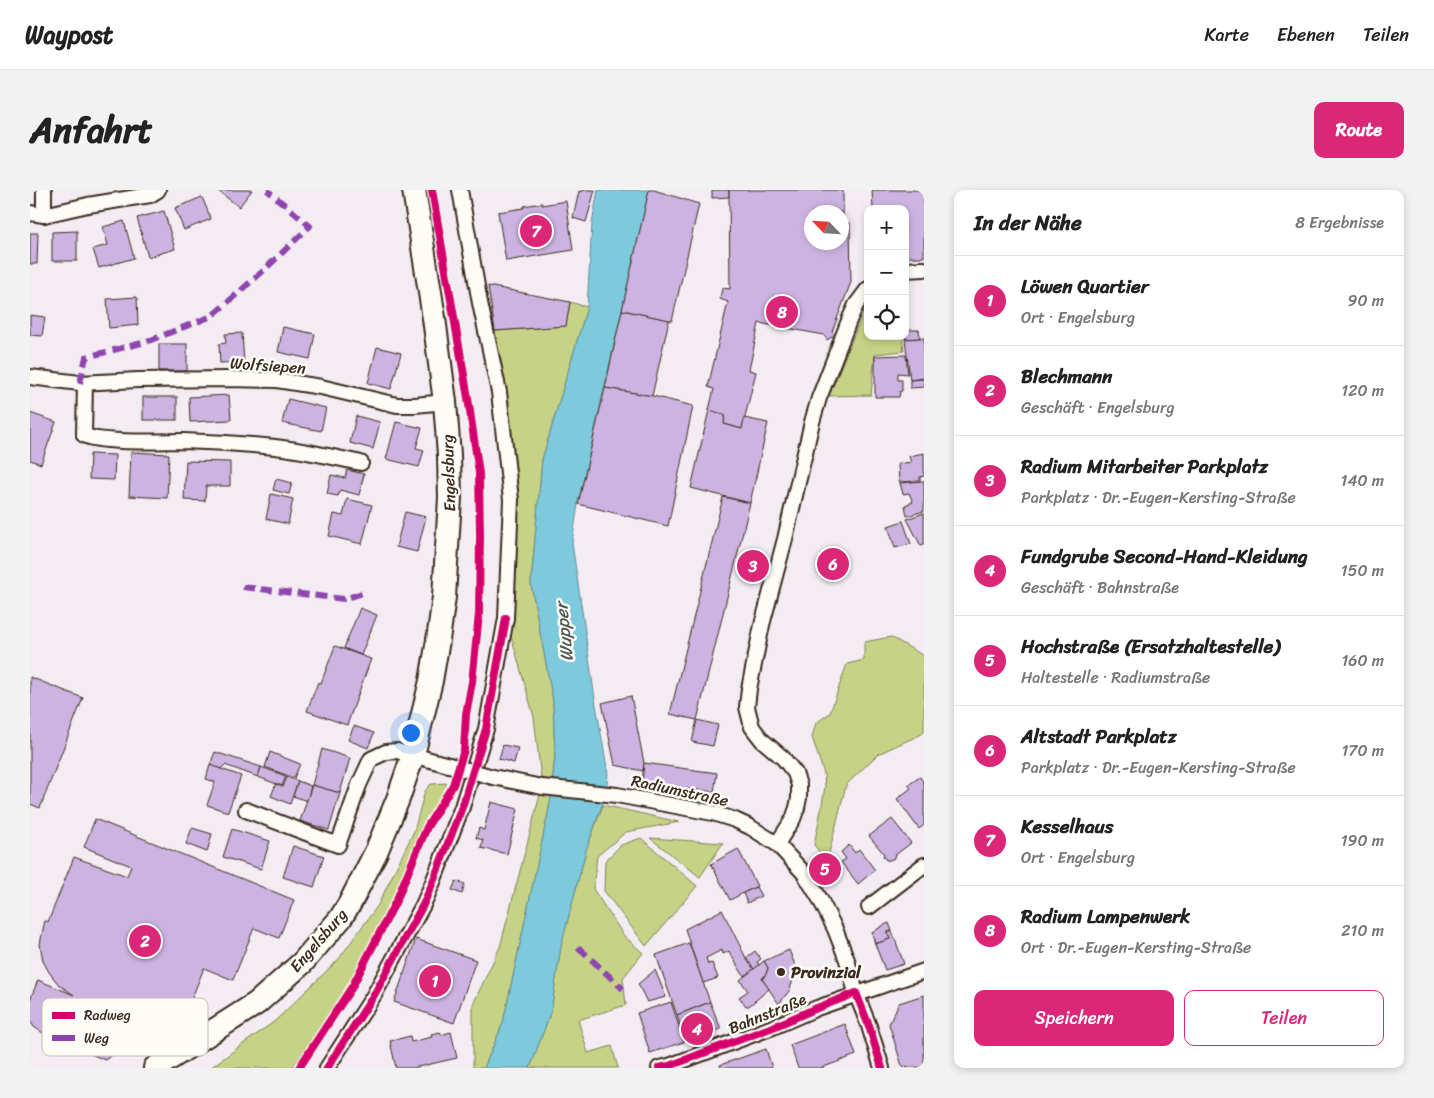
<!DOCTYPE html>
<html lang="de">
<head>
<meta charset="utf-8">
<style>
	body { margin:0; font-family:Sriracha,sans-serif; background:#f2f2f2; color:#222 }
	.controls { position:absolute; right:15px; top:15px; display:grid; overflow:hidden; border-radius:10px; box-shadow:0 2px 8px #0003 }
	.controls button { width:45px; height:45px; display:grid; place-items:center; padding:0; border:0; border-bottom:1px solid #e0e0e0; background:#fff; color:#222; font:25px sans-serif }
	.compass { position:absolute; left:774px; top:15px; width:45px; height:45px; border-radius:50%; background:#fff; box-shadow:0 2px 8px #0003; rotate:295deg }
	.you { position:absolute; left:380px; top:542px; width:18px; height:18px; margin:-12px; border:4px solid #fff; border-radius:50%; background:#1a73e8; box-shadow:0 0 0 8px #1a73e833 }
	.badge { display:grid; place-items:center; width:32px; height:32px; border-radius:50%; background:#db2777; color:#fff; font-size:16px; font-weight:700 }
	.pin { position:absolute; translate:-50% -50%; border:2px solid #fff; box-shadow:0 1px 5px #0006 }
	.list { margin:0; padding:0; list-style:none }
	h2 { display:flex; justify-content:space-between; align-items:center; height:65px; margin:0; padding:0 20px; font-size:21px }
	h2 small { font-size:16px; font-weight:400; color:#767676 }
	.list li { display:grid; grid-template-columns:32px 1fr auto; gap:15px; align-items:center; box-sizing:border-box; height:90px; padding:0 20px; border-top:1px solid #e0e0e0 }
	.list b { display:block; font-size:19px; white-space:nowrap }
	.list p { margin:0; font-size:16px; white-space:nowrap; color:#767676 }
	.list em { font-size:16px; font-style:normal; color:#767676 }
	.actions { display:flex; gap:10px; padding:15px 20px }
	.actions a { flex:1; padding:11px 0; border:1px solid #db2777; border-radius:10px; text-align:center; font-size:18px; color:#db2777 }
	.actions .main { background:#db2777; color:#fff }
	.icon { flex:none; width:28px; height:28px; fill:none; stroke:currentColor; stroke-width:2; stroke-linecap:round; stroke-linejoin:round }
	.map { position:relative; flex:none; width:894px; height:878px; overflow:hidden; border-radius:10px }
	header { display:flex; align-items:center; gap:30px; box-sizing:border-box; height:70px; padding:0 25px; background:#fff; border-bottom:1px solid #e0e0e0 }
	header strong { font-size:24px }
	nav { display:flex; gap:28px; margin-inline-start:auto; font-size:18px }
	.intro { display:flex; align-items:center; justify-content:space-between; box-sizing:border-box; height:120px; padding:0 30px }
	h1 { margin:0; font-size:35px }
	.button { padding:12px 22px; border-radius:10px; background:#db2777; color:#fff; font-size:18px; font-weight:700 }
	main { display:flex; gap:30px; padding:0 30px }
	aside { flex:1; background:#fff; border-radius:10px; box-shadow:0 2px 8px #0003 }
	.map>svg:first-child { display:block }
	.green { fill:#c6d387; stroke:#807e52 }
	.water { fill:#7ecadd; stroke:#638a91 }
	.building { fill:#cdb3e1; stroke:#3b2a1e; fill-rule:evenodd }
	.lines { fill:none; stroke-linecap:round; stroke-linejoin:round }
	.street-casing { stroke:#3b2a1e; stroke-width:18 }
	.primary-casing { stroke:#3b2a1e; stroke-width:26 }
	.street { stroke:#fdfcf7; stroke-width:14 }
	.primary { stroke:#fdfcf7; stroke-width:22 }
	.street-bridge-casing { stroke:#3b2a1e; stroke-width:18; stroke-linecap:butt }
	.street-bridge { stroke:#fdfcf7; stroke-width:14 }
	.quiet { stroke:#8e44ad; stroke-width:6; stroke-dasharray:12 6; stroke-linecap:butt }
	.cycleway-casing { stroke:#fdfcf7; stroke-width:11 }
	.cycleway { stroke:#d6006c; stroke-width:8 }
	.poi-dot { fill:#3b2a1e; stroke:#fdfcf7; stroke-width:2 }
	.labels { text-anchor:middle; stroke-width:5; stroke-linejoin:round; paint-order:stroke }
	.street-label { font-size:16px; fill:#3b2a1e; stroke:#fdfcf7 }
	.poi-label { font-size:16px; font-weight:bold; fill:#3b2a1e; stroke:#fdfcf7; text-anchor:start }
	.water-label { font-size:18px; font-style:italic; fill:#4f5a57; stroke:#fdfcf7 }
	.key { fill:#fdfcf7; stroke:#c3bdb6; stroke-width:1 }
	.key-label { font-size:14px; fill:#3b2a1e }
</style>
</head>
<body>
<header>
<strong>Waypost</strong>
<nav><a>Karte</a><a>Ebenen</a><a>Teilen</a></nav>
</header>
<div class="intro"><h1>Anfahrt</h1><a class="button">Route</a></div>
<main>
<div class="map">
<svg width="894" height="878" viewBox="0 0 894 878">
	<rect width="100%" height="100%" fill="#f3edf3"/>
	<filter id="ink" filterUnits="userSpaceOnUse"><feTurbulence type="fractalNoise" baseFrequency=".02" numOctaves="2"/><feDisplacementMap in="SourceGraphic" scale="10" xChannelSelector="R" yChannelSelector="G"/><feConvolveMatrix kernelMatrix="1 2 1 2 8 2 1 2 1" color-interpolation-filters="sRGB"/></filter>
	<g filter="url(#ink)">
		<!-- green -->
		<g class="green">
			<polygon points="540,112 557,117 512,270 501,394 523,511 525,566 520,614 473,833 454,878 443,878 443,814 470,757 512,597 504,527 476,428 481,310 469,202 465,141 536,136"/>
			<polygon points="838,117 838,146 872,146 874,161 845,164 841,205 799,206 834,121"/>
			<polygon points="861,447 894,466 894,541 892,544 848,564 816,595 797,671 784,655 792,615 795,596 794,584 782,547 786,533 800,523 817,474 834,470 834,452"/>
			<polygon points="417,593 364,709 321,796 262,878 180,878 245,831 308,770 348,715 384,641 395,601 401,594"/>
			<polygon points="573,615 649,632 596,642 567,666 563,699 594,746 613,763 593,788 596,815 548,830 558,863 582,856 588,878 500,878 521,821 531,756 556,660"/>
			<polygon points="611,648 667,696 616,756 574,701 575,671 591,655"/>
			<polygon points="620,648 693,653 670,687"/>
		</g>
		<!-- water -->
		<polygon class="water" points="568,0 619,0 548,314 542,353 565,509 578,584 576,604 556,660 531,756 521,821 500,878 454,878 473,833 520,614 525,566 523,511 501,394 512,270 557,117 562,34"/>
		<!-- building -->
		<g class="building">
			<polygon points="187,0 222,0 209,17"/>
			<polygon points="552,0 565,0 556,32 543,28 549,1 551,2"/>
			<polygon points="619,0 624,0 669,14 642,131 592,120"/>
			<polygon points="682,0 699,0 699,7 682,8"/>
			<path d="M699 0H813V34L820 33 821 92 802 142 805 145 797 150 794 145 729 133 719 180 726 182 712 239 694 234 695 225 679 220 684 199 678 197 698 112 690 109 692 98 700 99ZM782 22H812V52H782Z"/>
			<polygon points="842,0 894,0 894,67 875,67 875,19 843,19"/>
			<polygon points="172,7 181,29 154,40 145,18"/>
			<polygon points="536,11 543,60 476,71 468,22 494,18 494,16 512,13 512,15"/>
			<polygon points="134,21 145,59 118,67 107,28"/>
			<polygon points="94,31 104,68 69,78 63,59 78,55 73,37"/>
			<polygon points="47,41 47,71 22,71 22,42"/>
			<polygon points="0,43 8,43 7,74 0,74"/>
			<polygon points="458,96 540,112 536,136 465,141"/>
			<polygon points="107,107 108,135 79,138 77,109"/>
			<polygon points="592,120 639,130 622,206 575,198"/>
			<polygon points="0,125 15,127 12,146 0,145"/>
			<polygon points="253,137 285,144 280,169 248,162"/>
			<polygon points="875,140 889,140 890,148 875,149"/>
			<polygon points="212,143 214,172 190,173 189,154 196,153 195,144"/>
			<polygon points="890,148 894,148 894,188 880,190 875,149"/>
			<rect x="129" y="154" width="28" height="27"/>
			<polygon points="347,157 371,163 361,199 338,193"/>
			<polygon points="876,165 878,184 868,183 868,190 872,190 872,201 870,201 869,207 845,207 845,166"/>
			<polygon points="894,189 894,197 880,198 880,190"/>
			<polygon points="575,198 623,206 663,216 638,336 548,314"/>
			<polygon points="199,205 201,230 160,232 159,207"/>
			<rect x="113" y="207" width="34" height="23"/>
			<polygon points="258,209 296,218 291,241 252,233"/>
			<polygon points="679,220 695,225 694,234 712,239 714,228 738,233 720,313 661,298"/>
			<polygon points="0,223 26,232 11,274 0,270"/>
			<polygon points="326,226 350,232 343,259 320,253"/>
			<polygon points="366,232 392,238 386,258 394,260 389,277 356,269"/>
			<polygon points="101,262 139,264 137,308 99,306"/>
			<polygon points="894,263 894,286 890,287 890,291 869,292 868,274 881,272 879,266"/>
			<polygon points="60,264 85,265 84,290 59,289"/>
			<polygon points="156,271 200,272 200,296 176,296 175,311 154,310"/>
			<polygon points="317,280 334,284 329,305 310,300 308,306 297,304 301,285 315,288"/>
			<polygon points="246,289 262,293 259,304 243,300"/>
			<polygon points="892,291 894,291 894,321 877,326 875,315 883,312 879,303 873,304 870,293"/>
			<polygon points="241,304 263,309 258,334 236,329"/>
			<polygon points="693,307 720,313 667,530 640,524"/>
			<polygon points="317,309 342,315 332,354 299,346 304,324 313,326"/>
			<polygon points="375,322 396,327 387,362 366,357"/>
			<polygon points="894,323 894,355 891,356 877,329"/>
			<polygon points="873,331 881,354 865,358 858,336"/>
			<polygon points="330,418 347,425 331,465 314,458"/>
			<polygon points="305,456 341,469 317,535 277,521 288,492 291,493"/>
			<polygon points="0,487 53,508 10,618 0,614"/>
			<polygon points="601,506 614,573 613,581 585,575 572,513"/>
			<polygon points="667,530 688,535 683,556 662,552"/>
			<polygon points="324,536 344,543 338,558 318,550"/>
			<polygon points="473,555 488,558 484,573 469,569"/>
			<polygon points="292,559 320,568 310,603 282,595"/>
			<polygon points="185,562 231,577 228,587 195,575 191,579 180,575"/>
			<polygon points="240,562 270,574 264,588 235,577"/>
			<polygon points="614,573 687,583 684,602 612,593"/>
			<polygon points="180,575 211,586 198,622 177,615 185,592 176,589"/>
			<polygon points="231,577 256,586 252,596 228,587"/>
			<polygon points="257,587 268,591 260,614 241,606 246,594 253,597"/>
			<polygon points="890,587 894,593 894,635 889,639 867,609 881,598 878,595"/>
			<polygon points="268,591 281,596 277,611 263,606"/>
			<polygon points="282,595 310,603 299,640 270,631"/>
			<polygon points="461,612 488,619 477,664 451,658 453,650 446,648 449,638 454,640"/>
			<polygon points="65,629 264,710 249,748 224,738 203,790 174,778 159,815 153,813 149,819 141,823 131,822 127,833 75,870 16,845 4,837 0,831 0,810 8,790 44,805 29,795 19,782 13,771 10,754 15,730 18,732 44,667 97,686 101,676 54,657"/>
			<polygon points="862,629 881,653 864,666 864,668 860,670 856,670 853,666 854,664 839,646"/>
			<polygon points="162,638 182,644 177,662 156,654"/>
			<polygon points="202,639 240,651 231,679 193,667"/>
			<polygon points="819,655 825,663 829,659 845,680 828,694 811,672 816,669 811,662"/>
			<polygon points="263,656 294,666 284,697 253,687"/>
			<polygon points="708,659 727,696 700,710 681,674"/>
			<polygon points="426,691 435,694 432,704 422,700"/>
			<polygon points="726,697 731,706 717,713 713,703"/>
			<polygon points="692,720 716,768 724,779 714,786 707,775 699,761 693,764 692,760 676,768 678,774 682,773 688,788 673,793 655,739"/>
			<polygon points="859,733 862,741 857,742 860,749 845,754 842,743 852,736"/>
			<polygon points="862,741 874,774 855,780 845,754 860,749 857,742"/>
			<polygon points="386,749 446,770 424,833 364,812"/>
			<polygon points="659,753 680,812 647,825 626,765"/>
			<polygon points="759,760 765,775 764,788 759,801 749,814 732,789 736,784 738,778 734,771"/>
			<polygon points="725,761 731,769 727,772 729,775 724,779 716,768"/>
			<polygon points="734,771 738,778 736,784 732,789 739,799 719,816 716,816 709,807 718,801 710,790"/>
			<polygon points="625,780 636,807 617,812 608,794"/>
			<polygon points="894,805 894,878 872,876 859,834 869,813"/>
			<polygon points="641,812 654,852 620,863 607,823"/>
			<polygon points="680,812 691,839 655,851 647,825"/>
			<polygon points="815,834 826,865 791,878 768,878 760,855"/>
			<polygon points="410,842 411,845 421,842 427,868 383,878 366,878 360,851 380,846 381,852 402,847 401,844"/>
			<polygon points="736,859 742,878 691,878 690,875"/>
		</g>
		<g class="lines">
			<!-- street casing -->
			<g class="street-casing">
				<g id="street">
					<polyline points="0,23 14,25 58,15 120,5 128,0"/>
					<polyline points="14,25 14,0"/>
					<polyline points="875,80 894,79"/>
					<polyline points="0,187 50,193 108,190 199,189 247,190 291,197 367,215 385,215 415,212"/>
					<path d="M55 193 54 245C70 254 132 251 153 251 183 252 214 254 245 257 274 260 302 267 331 273"/>
					<polyline points="463,587 512,597 587,605 683,623 705,630 720,637 747,654 774,683 790,709 805,739 817,770 826,803 839,836 852,878"/>
					<polyline points="216,620 308,655 329,595 341,569 356,562 367,561 419,575"/>
					<polyline points="747,654 763,629 767,618 769,608 769,595 765,583 753,568 732,550 722,537 717,517 719,499 732,435 755,349 782,232 789,208 820,128 826,115 838,99"/>
					<polyline points="839,717 894,675"/>
					<polyline points="297,878 344,805 393,715 403,692 432,617 456,539 476,428 481,310 469,202 450,113 430,0"/>
					<polyline points="629,878 639,876 743,837 787,818 894,781"/>
				</g>
			</g>
			<!-- primary casing -->
			<g class="primary-casing">
				<polyline id="primary" points="125,878 227,813 272,773 310,729 320,713 346,662 368,609 383,565 401,491 408,450 414,407 420,308 419,265 415,212 404,128 384,0"/>
			</g>
			<!-- street -->
			<use href="#street" class="street"/>
			<!-- primary -->
			<use href="#primary" class="primary"/>
			<!-- street-bridge casing -->
			<g class="street-bridge-casing">
				<polyline id="street-bridge" points="419,575 463,587"/>
			</g>
			<!-- street-bridge -->
			<use href="#street-bridge" class="street-bridge"/>
			<!-- quiet -->
			<g class="quiet">
				<polyline points="50,193 56,167 116,152 182,126 232,82 280,36 237,0"/>
				<polyline points="213,397 314,409 336,402"/>
				<polyline points="548,757 593,799"/>
			</g>
			<!-- cycleway casing -->
			<g class="cycleway-casing">
				<g id="cycleway">
					<polyline points="269,878 322,797 367,709 397,637 423,595 434,560 436,524 442,492 449,424 450,345 449,283 438,208 402,0"/>
					<polyline points="297,878 344,805 393,715 403,692 432,617 456,539 476,428"/>
					<polyline points="629,878 639,876 743,837 787,818 826,803 839,836 852,878"/>
				</g>
			</g>
			<!-- cycleway -->
			<use href="#cycleway" class="cycleway"/>
		</g>
	</g>
	<!-- markers -->
	<circle class="poi-dot" cx="751" cy="782" r="5"/>
	<g class="labels">
		<!-- street labels -->
		<g class="street-label">
			<text transform="translate(238 175) rotate(4)" y="6">Wolfsiepen</text>
			<text transform="translate(418 283) rotate(-92)" y="6">Engelsburg</text>
			<text transform="translate(650 600) rotate(12)" y="6">Radiumstraße</text>
			<text transform="translate(288 750) rotate(-49)" y="6">Engelsburg</text>
			<text transform="translate(737 823) rotate(-22)" y="6">Bahnstraße</text>
		</g>
		<!-- poi labels -->
		<g class="poi-label">
			<text x="761" y="788">Provinzial</text>
		</g>
		<!-- water labels -->
		<g class="water-label">
			<text transform="translate(534 442) rotate(-96)" y="6">Wupper</text>
		</g>
	</g>
	<!-- legend -->
	<rect x="12" y="808" width="166" height="58" rx="8" class="key"/>
	<rect x="22" y="822" width="23" height="7" fill="#d6006c"/>
	<rect x="22" y="845" width="23" height="6" fill="#8e44ad"/>
	<g class="key-label">
		<text x="54" y="830">Radweg</text>
		<text x="54" y="853">Weg</text>
	</g>
</svg>
<div class="controls">
<button>+</button>
<button>−</button>
<button><svg class="icon" aria-label="locate" viewBox="0 0 24 24"><circle cx="12" cy="12" r="6"/><path d="M12 2v4M12 18v4M2 12h4M18 12h4"/></svg></button>
</div>
<svg class="compass" viewBox="-18 -18 36 36"><path d="M0-13l5 13h-10z" fill="#e53935"/><path d="M0 13l5-13h-10z" fill="#767676"/></svg>
<div class="you"></div>
<div class="pin badge" style="left:405px;top:791px">1</div>
<div class="pin badge" style="left:115px;top:751px">2</div>
<div class="pin badge" style="left:723px;top:376px">3</div>
<div class="pin badge" style="left:667px;top:839px">4</div>
<div class="pin badge" style="left:795px;top:679px">5</div>
<div class="pin badge" style="left:803px;top:374px">6</div>
<div class="pin badge" style="left:506px;top:41px">7</div>
<div class="pin badge" style="left:752px;top:122px">8</div>
</div>
<aside>
<h2>In der Nähe<small>8 Ergebnisse</small></h2>
<ul class="list">
<li><span class="badge">1</span><div><b>Löwen Quartier</b><p>Ort · Engelsburg</p></div><em>90 m</em></li>
<li><span class="badge">2</span><div><b>Blechmann</b><p>Geschäft · Engelsburg</p></div><em>120 m</em></li>
<li><span class="badge">3</span><div><b>Radium Mitarbeiter Parkplatz</b><p>Parkplatz · Dr.-Eugen-Kersting-Straße</p></div><em>140 m</em></li>
<li><span class="badge">4</span><div><b>Fundgrube Second-Hand-Kleidung</b><p>Geschäft · Bahnstraße</p></div><em>150 m</em></li>
<li><span class="badge">5</span><div><b>Hochstraße (Ersatzhaltestelle)</b><p>Haltestelle · Radiumstraße</p></div><em>160 m</em></li>
<li><span class="badge">6</span><div><b>Altstadt Parkplatz</b><p>Parkplatz · Dr.-Eugen-Kersting-Straße</p></div><em>170 m</em></li>
<li><span class="badge">7</span><div><b>Kesselhaus</b><p>Ort · Engelsburg</p></div><em>190 m</em></li>
<li><span class="badge">8</span><div><b>Radium Lampenwerk</b><p>Ort · Dr.-Eugen-Kersting-Straße</p></div><em>210 m</em></li>
</ul>
<div class="actions"><a class="main">Speichern</a><a>Teilen</a></div>
</aside>
</main>
</body>
</html>
